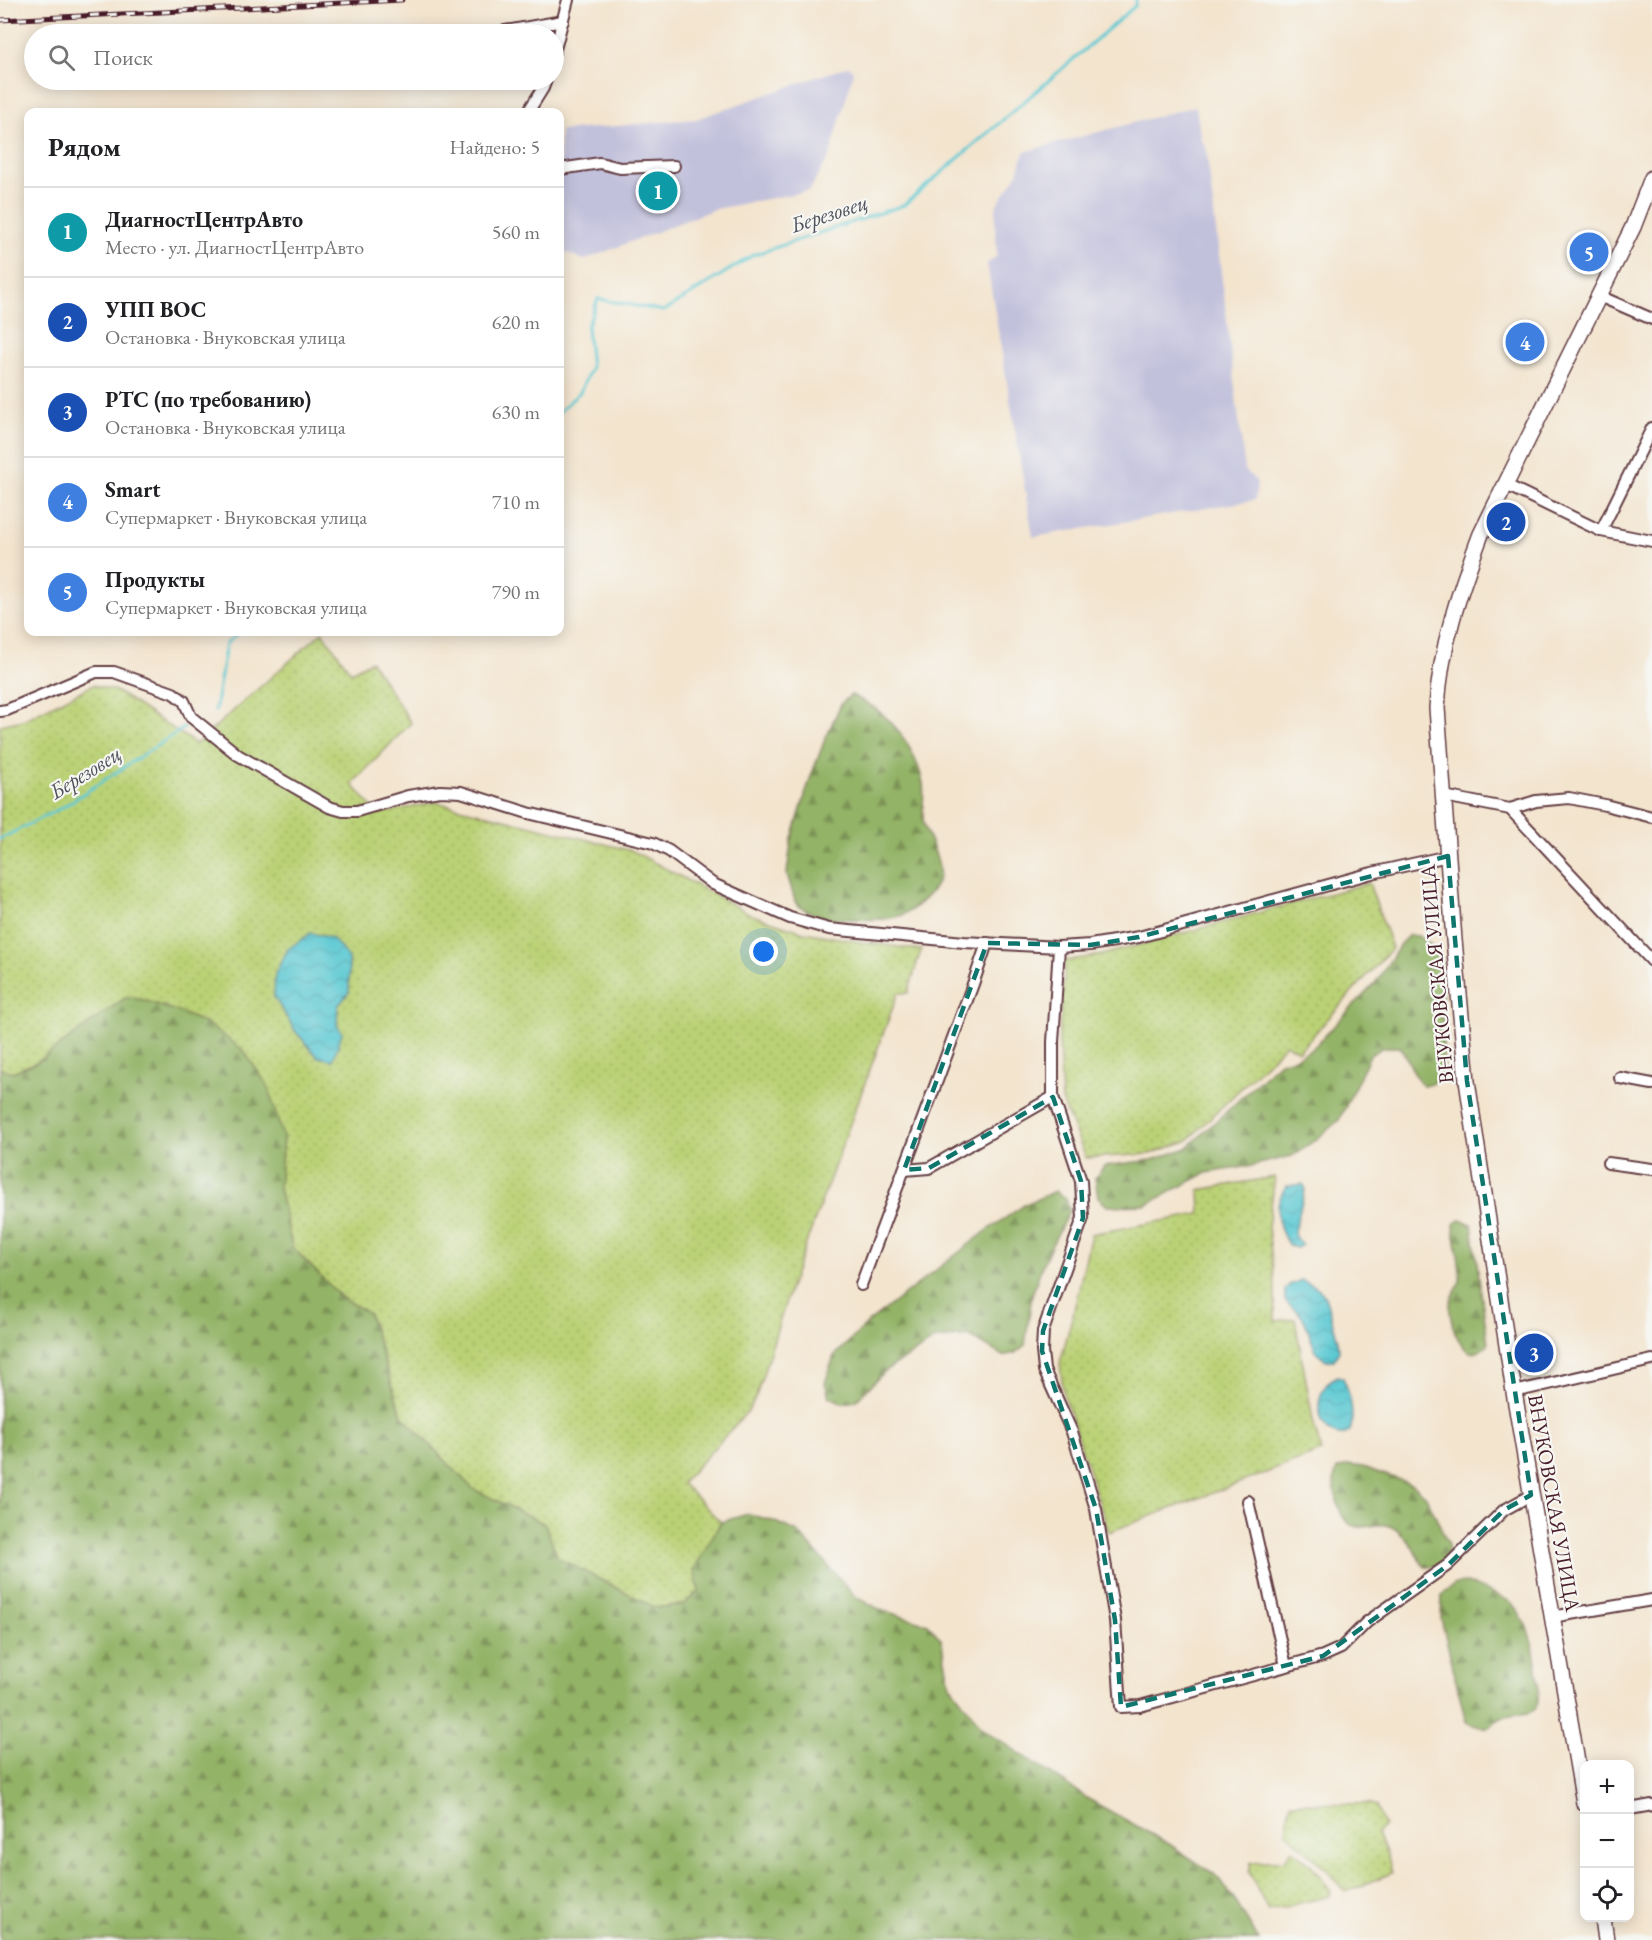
<!DOCTYPE html>
<html lang="ru">
<head>
<meta charset="utf-8">
<style>
	body { margin:0; font-family:"EB Garamond",serif; background:#f6f6f6; color:#202124 }
	.controls { position:absolute; right:18px; bottom:18px; display:grid; overflow:hidden; border-radius:12px; box-shadow:0 3px 15px #0003 }
	.controls button { width:54px; height:54px; display:grid; place-items:center; padding:0; border:0; border-bottom:2px solid #e0e0e0; background:#fff; color:#202124; font:30px sans-serif }
	.you { position:absolute; left:764px; top:952px; width:21px; height:21px; margin:-15px; border:4px solid #fff; border-radius:50%; background:#1a73e8; box-shadow:0 0 0 9px #1a73e833 }
	.badge { display:grid; place-items:center; width:39px; height:39px; border-radius:50%; background:#b5179e; color:#fff; font-size:20px; font-weight:700 }
	.pin { position:absolute; translate:-50% -50%; border:3px solid #fff; box-shadow:0 2px 6px #0006 }
	.list { margin:0; padding:0; list-style:none }
	h2 { display:flex; justify-content:space-between; align-items:center; height:78px; margin:0; padding:0 24px; font-size:26px }
	h2 small { font-size:20px; font-weight:400; color:#757577 }
	.list li { display:grid; grid-template-columns:39px 1fr auto; gap:18px; align-items:center; box-sizing:border-box; height:90px; padding:0 24px; border-top:2px solid #e0e0e0 }
	.list b { display:block; font-size:22px; white-space:nowrap }
	.list p { margin:0; font-size:20px; white-space:nowrap; color:#757577 }
	.list em { font-size:20px; font-style:normal; color:#757577 }
	.icon { flex:none; width:33px; height:33px; fill:none; stroke:currentColor; stroke-width:2; stroke-linecap:round; stroke-linejoin:round }
	.map { position:relative; flex:none; width:1652px; height:1940px; overflow:hidden }
	.search { position:absolute; background:#fff; box-shadow:0 3px 15px #0003; left:24px; top:24px; width:540px; height:66px; display:flex; align-items:center; gap:15px; box-sizing:border-box; padding:0 21px; border-radius:33px; color:#757577; font-size:22px }
	.panel { position:absolute; background:#fff; box-shadow:0 3px 15px #0003; left:24px; top:108px; width:540px; height:528px; border-radius:12px }
	.map>svg:first-child { display:block }
	.industrial { fill:#c2c1dc }
	.grass { fill:url(#grass-dots); stroke:#827850; stroke-width:1.5; fill-rule:evenodd }
	.forest { fill:url(#forest-firs); stroke:#6e6948; stroke-width:1.5 }
	.water { fill:url(#water-waves); stroke:#53747f; stroke-width:1.5 }
	.lines { fill:none; stroke-linecap:round; stroke-linejoin:round }
	.stream { stroke:#5cc9d3; stroke-width:3 }
	.minor-casing { stroke:#633d43; stroke-width:14 }
	.secondary-casing { stroke:#633d43; stroke-width:18 }
	.minor { stroke:#fff; stroke-width:10 }
	.secondary { stroke:#fff; stroke-width:15 }
	.rail-casing { stroke:#4a1f2b; stroke-width:5 }
	.rail { stroke:#f6f6f2; stroke-width:3; stroke-dasharray:9; stroke-linecap:butt }
	.marked { fill:none; stroke:#0f766e; stroke-width:4.5; stroke-dasharray:12 8; stroke-linejoin:round }
	.labels { text-anchor:middle; stroke-width:4.5; stroke-linejoin:round; paint-order:stroke }
	.street-label { font-size:21px; fill:#4a1f2b; stroke:#f6f6f2 }
	.water-label { font-size:22px; font-style:italic; fill:#4f525d; stroke:#f6f6f2 }
</style>
</head>
<body>
<div class="map">
<svg width="1652" height="1940" viewBox="0 0 1652 1940">
	<defs>
		<pattern id="grass-dots" width="8" height="8" patternUnits="userSpaceOnUse" patternTransform="scale(1.5)"><rect width="8" height="8" fill="#bad175"/><path d="M2 2h.1M6 6h.1" fill="none" stroke="#a1b365" stroke-width="1.8" stroke-linecap="round"/></pattern>
		<pattern id="forest-firs" width="22" height="20" patternUnits="userSpaceOnUse" patternTransform="scale(1.5)"><rect width="22" height="20" fill="#93b366"/><path d="M5 1l3.5 6h-7zM16 11l3.5 6h-7z" fill="#7a9154"/></pattern>
		<pattern id="water-waves" width="16" height="10" patternUnits="userSpaceOnUse" patternTransform="scale(1.5)"><rect width="16" height="10" fill="#5cc9d3"/><path d="M0 5q4-4 8 0t8 0" fill="none" stroke="#52acb5"/></pattern>
	</defs>
	<rect width="100%" height="100%" fill="#f6f6f2"/>
	<filter id="ink" filterUnits="userSpaceOnUse"><feTurbulence type="fractalNoise" baseFrequency=".0167" numOctaves="2"/><feDisplacementMap in="SourceGraphic" scale="12" xChannelSelector="R" yChannelSelector="G"/><feConvolveMatrix kernelMatrix="1 2 1 2 8 2 1 2 1" color-interpolation-filters="sRGB"/></filter>
	<filter id="wash" filterUnits="userSpaceOnUse"><feTurbulence type="fractalNoise" baseFrequency=".008" numOctaves="4" result="noise"/><feDisplacementMap in="SourceGraphic" scale="24" xChannelSelector="R" yChannelSelector="G"/><feGaussianBlur stdDeviation="1.35" result="paint"/><feColorMatrix in="noise" values="0 0 0 0 0 0 0 0 0 0 0 0 0 0 0 0 0 1.4 0 .05"/><feComposite in="paint" operator="in"/></filter>
	<g filter="url(#wash)">
		<rect width="100%" height="100%" fill="#f3e4ce"/>
		<!-- industrial -->
		<g class="industrial">
			<polygon points="849,66 853,71 852,78 830,155 809,191 715,209 584,260 565,252 560,235 560,131 696,119"/>
			<polygon points="1196,106 1201,141 1206,147 1245,470 1257,482 1255,500 1033,537 987,264 997,256 995,222 997,204 1018,174 1024,152"/>
		</g>
		<!-- grass -->
		<g class="grass">
			<path d="M322 632 351 672 371 661 411 723 352 784 378 814 436 802 633 851 752 915 804 932 861 942 921 950 908 993H898L791 1285 757 1394 749 1410 682 1483 721 1522 694 1569 699 1591 684 1604 656 1608 558 1558 545 1524 473 1489 402 1416 369 1314 342 1298 292 1247 279 1188 283 1137 209 1025 179 1012 134 997 125 998 37 1062 13 1072 0 1069V725L23 720 93 685 116 691 196 744ZM349 992 338 1006 333 1060 318 1057 296 1032 274 997Z"/>
			<polygon points="1369,883 1392,948 1299,1051 1286,1044 1187,1141 1150,1154 1086,1158 1062,1101 1059,1039 1065,961 1102,955"/>
			<polygon points="1275,1177 1268,1227 1275,1286 1275,1321 1295,1319 1313,1420 1321,1452 1109,1532 1063,1393 1060,1363 1074,1310 1091,1234 1200,1214 1199,1190"/>
			<polygon points="1290,1803 1371,1804 1376,1806 1384,1826 1377,1834 1388,1857 1392,1873 1346,1892 1331,1874 1286,1832"/>
			<polygon points="1292,1849 1312,1866 1331,1892 1330,1896 1268,1911 1249,1872 1251,1862 1285,1860"/>
		</g>
		<!-- forest -->
		<g class="forest">
			<path d="M851 695C889 711 914 744 923 783 925 797 921 811 924 824 928 838 942 863 939 877 936 891 914 910 902 915 885 922 833 920 816 915 809 913 802 908 796 904L787 874 791 842 810 779 825 739 841 704Z"/>
			<path d="M1409 935 1418 936 1430 944 1441 962 1444 1074 1432 1084 1423 1086C1411 1074 1411 1060 1399 1047H1383L1370 1055 1339 1120 1317 1139 1292 1156 1251 1166 1206 1173 1146 1205 1107 1206 1098 1197 1095 1178 1104 1166 1152 1160 1187 1148 1280 1062 1293 1059 1312 1049 1376 982 1402 942Z"/>
			<polygon points="134,997 179,1012 209,1025 243,1050 267,1084 283,1137 279,1188 292,1247 342,1298 369,1314 402,1416 473,1489 545,1524 558,1558 656,1608 684,1604 699,1591 694,1569 721,1522 748,1514 773,1521 798,1532 856,1597 881,1610 928,1624 941,1639 950,1685 983,1729 1090,1800 1169,1844 1216,1875 1234,1899 1259,1940 0,1940 0,1069 13,1072 37,1062 125,998"/>
			<polygon points="1055,1191 1066,1199 1069,1211 1043,1263 1032,1295 1025,1345 1015,1353 1003,1356 969,1336 936,1339 885,1371 856,1401 842,1403 829,1396 825,1383 834,1356 869,1322 985,1232 1026,1204"/>
			<path d="M1461 1219 1472 1225 1488 1344C1485 1347 1481 1351 1477 1352 1460 1357 1448 1318 1450 1305 1451 1296 1459 1288 1460 1280 1462 1269 1454 1239 1454 1224Z"/>
			<path d="M1348 1465 1363 1467 1414 1485 1426 1496 1448 1544 1449 1554C1441 1564 1436 1569 1424 1566 1416 1554 1408 1537 1395 1529 1374 1514 1348 1548 1337 1500 1334 1488 1332 1481 1337 1469Z"/>
			<path d="M1467 1583C1482 1589 1502 1594 1513 1605 1519 1611 1527 1625 1529 1633 1534 1647 1545 1700 1534 1710 1527 1716 1516 1713 1507 1716 1486 1722 1496 1735 1466 1722L1441 1618 1442 1595 1455 1584Z"/>
		</g>
		<!-- water -->
		<g class="water">
			<polygon points="311,933 332,938 349,959 349,992 338,1006 337,1024 342,1033 333,1060 318,1057 296,1032 274,997 275,974 288,949"/>
			<path d="M1303 1184 1305 1187V1191L1294 1231 1295 1237 1302 1245 1297 1248 1289 1246C1277 1227 1271 1206 1287 1186Z"/>
			<path d="M1301 1280 1318 1288 1325 1296 1338 1341 1339 1351 1334 1360C1312 1364 1311 1330 1303 1318 1298 1311 1291 1307 1285 1301V1290L1289 1285Z"/>
			<path d="M1337 1376 1343 1378C1350 1392 1355 1417 1350 1431 1328 1450 1300 1398 1337 1376Z"/>
		</g>
		<g class="lines">
			<!-- stream -->
			<g class="stream">
				<polyline points="560,411 580,392 591,368 587,327 598,299 664,311 753,255 904,205 1135,6 1136,0"/>
				<polyline points="215,711 226,644 239,632"/>
				<polyline points="0,839 63,807 184,728"/>
			</g>
		</g>
	</g>
	<g filter="url(#ink)">
		<g class="lines">
			<!-- minor casing -->
			<g class="minor-casing">
				<g id="minor">
					<polyline points="488,34 563,21"/>
					<polyline points="554,53 568,0"/>
					<polyline points="528,112 543,88 546,80"/>
					<polyline points="560,169 600,163 620,168 674,166"/>
					<polyline points="1599,296 1652,319"/>
					<polyline points="1504,484 1601,531 1652,541"/>
					<polyline points="1601,531 1652,428"/>
					<polyline points="0,711 7,710 96,672 114,672 173,693 184,701 191,717 238,755 329,807 343,811 357,811 408,796 440,791 461,792 528,813 653,843 669,851 713,884 790,918 829,929 964,942 1059,947 1090,945 1139,937 1372,873 1448,856"/>
					<polyline points="1444,796 1510,809 1536,801 1569,798 1605,805 1652,817"/>
					<polyline points="1510,809 1652,961"/>
					<polyline points="1059,947 1053,1042 1053,1097 1081,1181 1083,1218 1043,1331 1042,1351 1044,1370 1072,1432 1096,1509 1115,1620 1121,1707 1140,1706 1323,1656 1341,1648 1367,1622 1448,1565 1504,1510 1531,1495"/>
					<polyline points="1620,1078 1652,1084"/>
					<polyline points="1608,1163 1652,1169"/>
					<polyline points="904,1170 929,1168 1053,1097"/>
					<polyline points="861,1285 973,984 987,943"/>
					<polyline points="1514,1392 1652,1360"/>
					<polyline points="1248,1501 1286,1666"/>
					<polyline points="1552,1617 1652,1600"/>
					<polyline points="1630,1809 1652,1805"/>
				</g>
			</g>
			<!-- secondary casing -->
			<g class="secondary-casing">
				<g id="secondary">
					<path d="M1584 1803 1514 1392 1467 1081 1454 940 1437 708C1440 647 1460 590 1481 534L1633 227 1652 178"/>
					<polyline points="1603,1918 1606,1940"/>
				</g>
			</g>
			<!-- minor -->
			<use href="#minor" class="minor"/>
			<!-- secondary -->
			<use href="#secondary" class="secondary"/>
			<!-- rail casing -->
			<g class="rail-casing">
				<polyline id="rail" points="0,20 402,0"/>
			</g>
			<!-- rail -->
			<use href="#rail" class="rail"/>
		</g>
	</g>
	<!-- marked area -->
	<path class="marked" d="M1448 856 1467 1081 1531 1495 1504 1510 1448 1565 1323 1656 1121 1707 1115 1620 1096 1509 1042 1351 1043 1331 1083 1218 1081 1181 1053 1097 929 1168 904 1170 987 943 1090 945 1139 937Z"/>
	<g class="labels">
		<!-- street labels -->
		<g class="street-label">
			<text transform="translate(1437 974) rotate(-95)" y="7">ВНУКОВСКАЯ УЛИЦА</text>
			<text transform="translate(1554 1503) rotate(80)" y="7">ВНУКОВСКАЯ УЛИЦА</text>
		</g>
		<!-- water labels -->
		<g class="water-label">
			<text transform="translate(829 213) rotate(-18)" y="8">Березовец</text>
			<text transform="translate(85 772) rotate(-32)" y="8">Березовец</text>
		</g>
	</g>
</svg>
<div class="controls">
<button>+</button>
<button>−</button>
<button><svg class="icon" aria-label="locate" viewBox="0 0 24 24"><circle cx="12" cy="12" r="6"/><path d="M12 2v4M12 18v4M2 12h4M18 12h4"/></svg></button>
</div>
<div class="you"></div>
<div class="pin badge" style="left:658px;top:191px;background:#0f9aa8">1</div>
<div class="pin badge" style="left:1506px;top:522px;background:#1a4fb4">2</div>
<div class="pin badge" style="left:1534px;top:1353px;background:#1a4fb4">3</div>
<div class="pin badge" style="left:1525px;top:342px;background:#3f7fe0">4</div>
<div class="pin badge" style="left:1589px;top:252px;background:#3f7fe0">5</div>
<div class="search"><svg class="icon" aria-label="search" viewBox="0 0 24 24"><circle cx="10" cy="10" r="6"/><path d="M15 15l6 6"/></svg>Поиск</div>
<section class="panel">
<h2>Рядом<small>Найдено: 5</small></h2>
<ul class="list">
<li><span class="badge" style="background:#0f9aa8">1</span><div><b>ДиагностЦентрАвто</b><p>Место · ул. ДиагностЦентрАвто</p></div><em>560 m</em></li>
<li><span class="badge" style="background:#1a4fb4">2</span><div><b>УПП ВОС</b><p>Остановка · Внуковская улица</p></div><em>620 m</em></li>
<li><span class="badge" style="background:#1a4fb4">3</span><div><b>РТС (по требованию)</b><p>Остановка · Внуковская улица</p></div><em>630 m</em></li>
<li><span class="badge" style="background:#3f7fe0">4</span><div><b>Smart</b><p>Супермаркет · Внуковская улица</p></div><em>710 m</em></li>
<li><span class="badge" style="background:#3f7fe0">5</span><div><b>Продукты</b><p>Супермаркет · Внуковская улица</p></div><em>790 m</em></li>
</ul>
</section>
</div>
</body>
</html>
